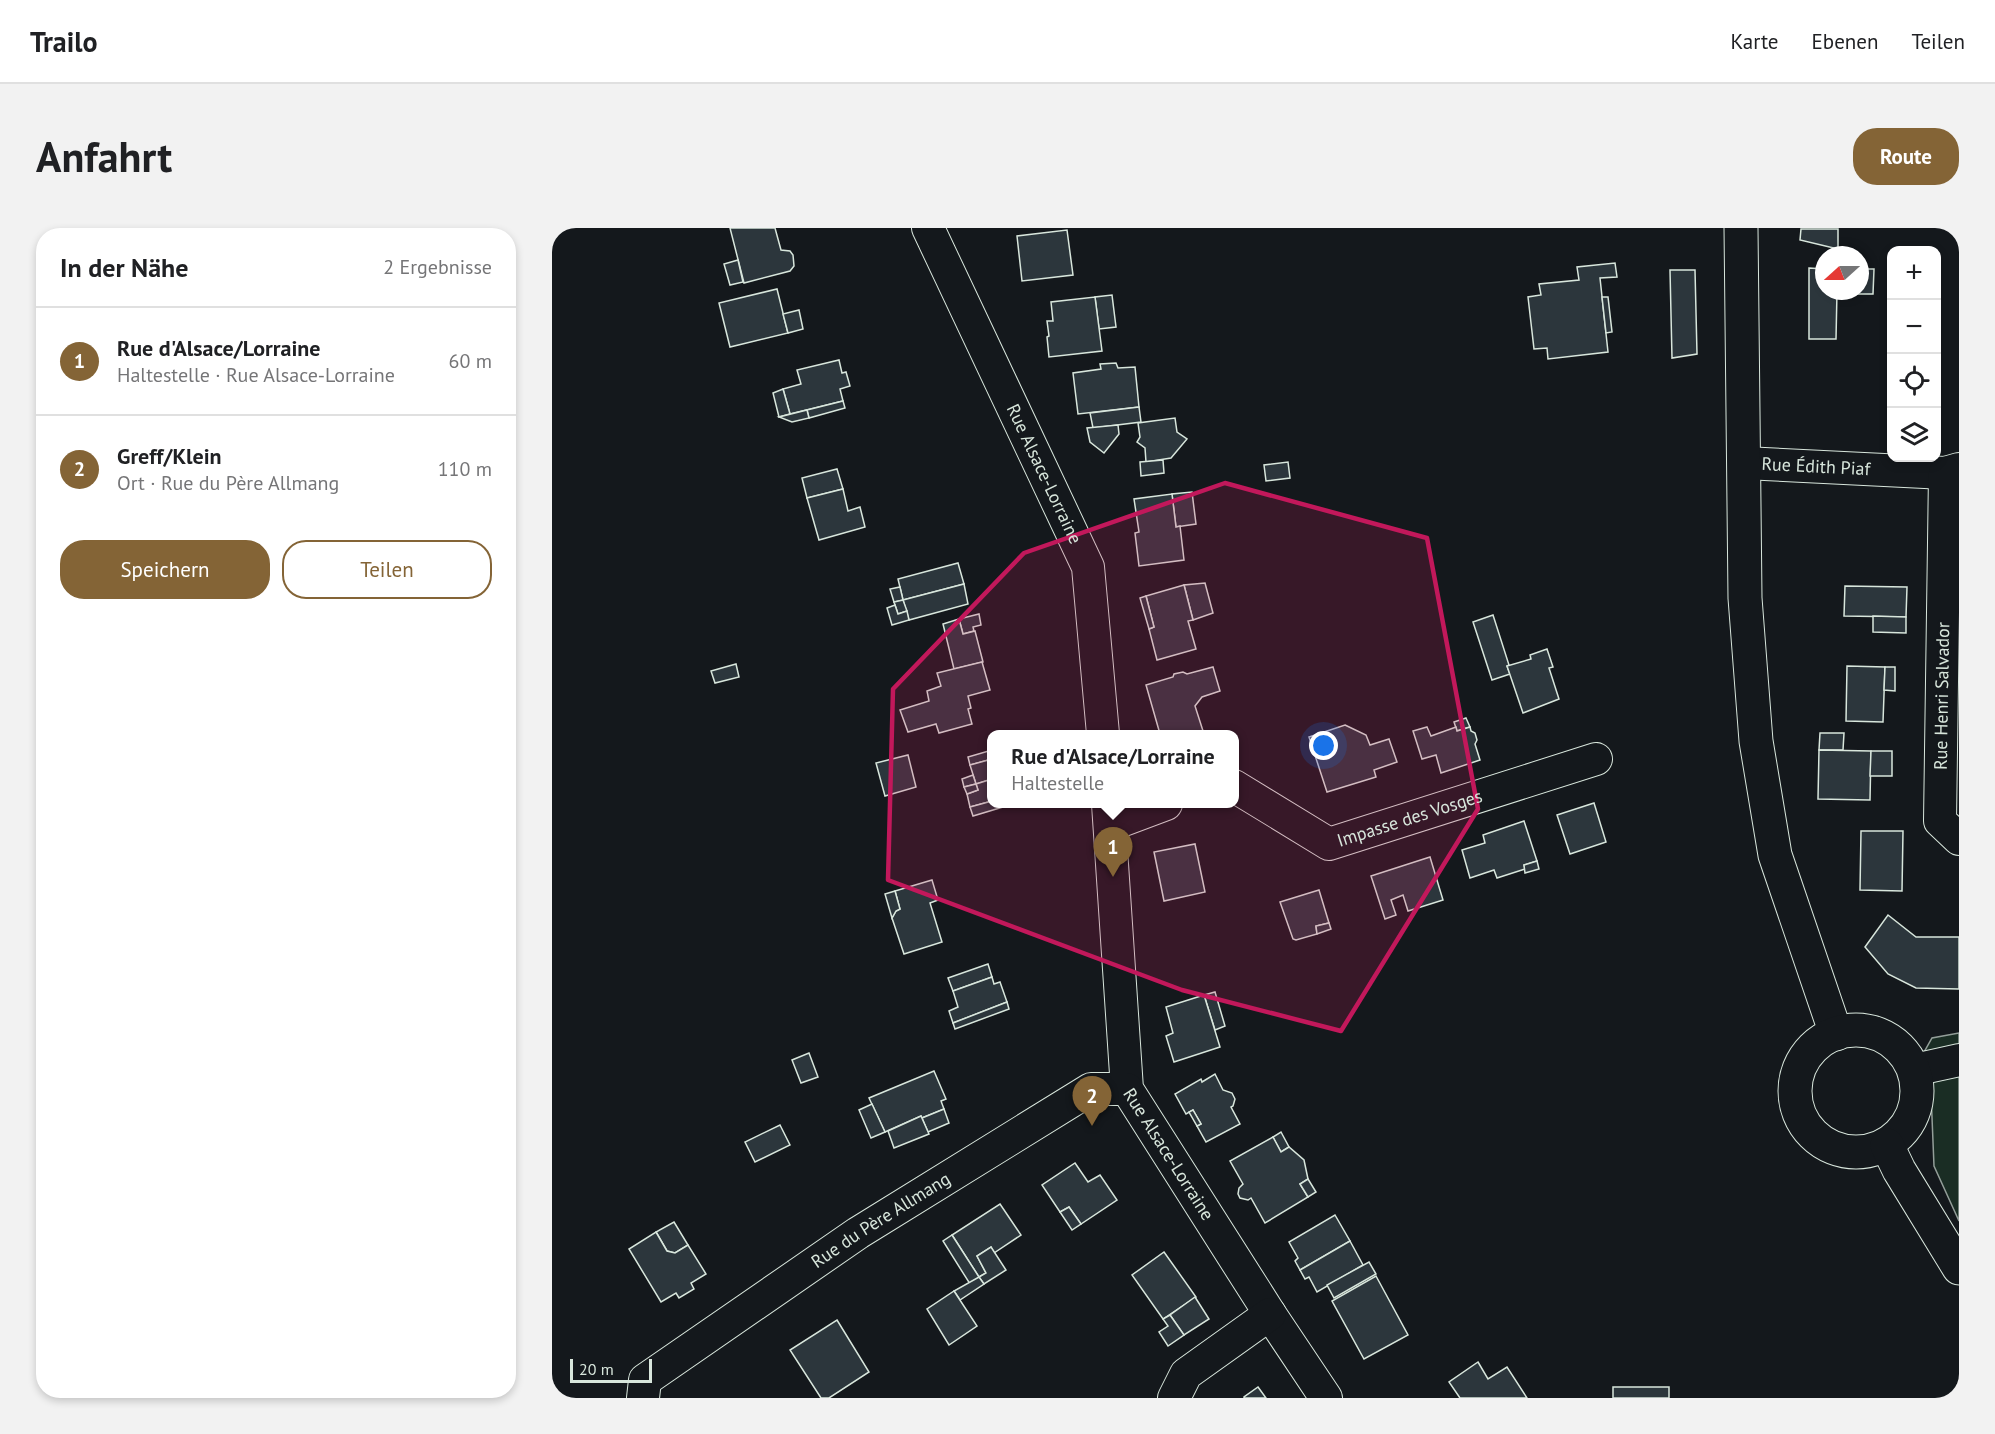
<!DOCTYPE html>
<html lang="de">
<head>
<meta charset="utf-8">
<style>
	body { margin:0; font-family:"PT Sans",sans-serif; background:#f2f2f2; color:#202124 }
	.controls { position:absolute; right:18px; top:18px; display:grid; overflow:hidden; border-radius:12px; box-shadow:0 3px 9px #0003 }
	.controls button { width:54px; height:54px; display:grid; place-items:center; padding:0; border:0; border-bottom:2px solid #e0e0e0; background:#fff; color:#202124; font:30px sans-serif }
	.compass { position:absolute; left:1263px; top:18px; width:54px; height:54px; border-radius:50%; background:#fff; box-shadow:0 3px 9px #0003; rotate:249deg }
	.scale { position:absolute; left:18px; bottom:15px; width:82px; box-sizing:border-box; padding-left:6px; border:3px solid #d8e6dc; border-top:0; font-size:16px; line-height:21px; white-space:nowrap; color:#d8e6dc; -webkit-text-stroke:4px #14181c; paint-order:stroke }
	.you { position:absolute; left:772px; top:518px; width:21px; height:21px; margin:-15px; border:4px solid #fff; border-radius:50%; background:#1a73e8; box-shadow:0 0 0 9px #1a73e833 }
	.badge { display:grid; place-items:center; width:39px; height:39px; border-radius:50%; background:#846436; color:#fff; font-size:20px; font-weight:700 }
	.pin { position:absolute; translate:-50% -50px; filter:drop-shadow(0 2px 3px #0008) }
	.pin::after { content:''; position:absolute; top:32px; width:21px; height:18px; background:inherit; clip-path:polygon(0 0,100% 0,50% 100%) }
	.popup { position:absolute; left:435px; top:502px; width:252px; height:78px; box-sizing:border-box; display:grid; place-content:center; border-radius:12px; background:#fff; filter:drop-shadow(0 2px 4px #0005); font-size:20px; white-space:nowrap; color:#757577 }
	.popup b { font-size:22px; color:#202124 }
	.popup::after { content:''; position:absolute; left:50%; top:100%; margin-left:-12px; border:12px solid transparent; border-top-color:#fff }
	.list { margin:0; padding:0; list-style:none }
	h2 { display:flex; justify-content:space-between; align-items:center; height:78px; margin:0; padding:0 24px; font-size:26px }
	h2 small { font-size:20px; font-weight:400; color:#757577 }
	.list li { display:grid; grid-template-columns:39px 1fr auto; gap:18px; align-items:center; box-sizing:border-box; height:108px; padding:0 24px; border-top:2px solid #e0e0e0 }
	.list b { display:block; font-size:22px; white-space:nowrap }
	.list p { margin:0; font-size:20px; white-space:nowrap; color:#757577 }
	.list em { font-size:20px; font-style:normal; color:#757577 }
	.actions { display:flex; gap:12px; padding:18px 24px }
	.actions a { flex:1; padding:14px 0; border:2px solid #846436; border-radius:24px; text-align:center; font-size:21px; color:#846436 }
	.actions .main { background:#846436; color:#fff }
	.icon { flex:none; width:33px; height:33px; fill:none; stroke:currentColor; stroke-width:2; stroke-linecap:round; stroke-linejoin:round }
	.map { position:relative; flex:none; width:1407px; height:1170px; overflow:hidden; border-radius:24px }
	header { display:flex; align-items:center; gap:36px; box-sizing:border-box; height:84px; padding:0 30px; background:#fff; border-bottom:2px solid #e0e0e0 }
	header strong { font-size:28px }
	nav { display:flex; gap:33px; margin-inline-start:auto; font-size:21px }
	.intro { display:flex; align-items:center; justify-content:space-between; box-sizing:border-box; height:144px; padding:0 36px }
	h1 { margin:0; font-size:42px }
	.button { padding:15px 27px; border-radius:24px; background:#846436; color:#fff; font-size:21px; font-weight:700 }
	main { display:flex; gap:36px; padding:0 36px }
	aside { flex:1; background:#fff; border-radius:24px; box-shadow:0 3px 9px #0003 }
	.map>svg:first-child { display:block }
	.green { fill:#1a2d24; stroke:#939e99; stroke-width:1.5 }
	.building { fill:#2c363c; stroke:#d8e6dc; stroke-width:1.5 }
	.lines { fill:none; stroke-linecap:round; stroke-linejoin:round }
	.minor-casing { stroke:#d8e6dc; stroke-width:34 }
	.major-casing { stroke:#d8e6dc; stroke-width:35 }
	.minor { stroke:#14181c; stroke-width:32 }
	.major { stroke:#14181c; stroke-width:33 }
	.marked { fill:#c2185b; fill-opacity:0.2; stroke:#c2185b; stroke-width:4.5; stroke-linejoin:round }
	.labels { text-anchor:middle; stroke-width:4.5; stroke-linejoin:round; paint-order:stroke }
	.street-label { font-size:18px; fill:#d8e6dc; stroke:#14181c }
</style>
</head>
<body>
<header>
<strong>Trailo</strong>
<nav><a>Karte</a><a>Ebenen</a><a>Teilen</a></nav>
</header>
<div class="intro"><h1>Anfahrt</h1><a class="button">Route</a></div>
<main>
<aside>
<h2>In der Nähe<small>2 Ergebnisse</small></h2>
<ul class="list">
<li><span class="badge">1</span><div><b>Rue d'Alsace/Lorraine</b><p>Haltestelle · Rue Alsace-Lorraine</p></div><em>60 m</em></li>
<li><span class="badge">2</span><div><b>Greff/Klein</b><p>Ort · Rue du Père Allmang</p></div><em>110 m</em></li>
</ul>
<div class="actions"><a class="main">Speichern</a><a>Teilen</a></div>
</aside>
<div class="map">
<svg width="1407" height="1170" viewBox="0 0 1407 1170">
	<rect width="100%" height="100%" fill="#14181c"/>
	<!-- green -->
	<polygon class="green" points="1407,805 1407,993 1382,938 1379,865 1362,842 1380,810"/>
	<!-- building -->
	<g class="building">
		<polygon points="178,0 223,0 229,22 238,23 241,27 242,38 238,43 192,55"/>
		<polygon points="1249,1 1286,1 1286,21 1248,12"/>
		<polygon points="515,2 521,47 470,53 465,8"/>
		<polygon points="186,32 191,54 178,57 172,36"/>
		<polygon points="1063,35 1065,49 1048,50 1056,124 996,131 995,120 982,121 976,69 989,67 987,56 1027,52 1025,39"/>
		<polygon points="1257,40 1272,41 1272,63 1285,63 1284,111 1257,111"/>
		<polygon points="1308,41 1322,41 1321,66 1285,66 1285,63 1308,63"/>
		<polygon points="1118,42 1143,42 1145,126 1120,130"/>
		<polygon points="225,61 236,105 178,119 167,75"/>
		<polygon points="560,67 564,99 547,101 543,69"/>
		<polygon points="543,69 550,123 497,129 495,109 497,108 495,93 501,93 499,74"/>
		<polygon points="1050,69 1056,69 1060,104 1054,105"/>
		<polygon points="247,82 251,101 236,105 231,86"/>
		<polygon points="287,132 290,145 294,144 298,158 288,161 291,173 238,186 231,161 249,156 245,142"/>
		<polygon points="564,135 566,140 583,139 587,179 526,186 521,145 549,141 548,136"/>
		<polygon points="231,161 238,186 227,189 221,165"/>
		<polygon points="291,173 293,180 257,190 255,182"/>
		<polygon points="587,179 589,194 541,200 538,185"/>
		<polygon points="255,182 257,190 240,194 227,189"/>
		<polygon points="623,190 625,204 635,211 619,230 594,234 593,220 585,214 588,209 586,195"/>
		<polygon points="566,197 567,206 552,225 538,214 535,200"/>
		<polygon points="611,232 612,245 589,248 588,234"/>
		<polygon points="736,234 738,250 714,253 712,237"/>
		<polygon points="285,241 291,261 255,270 250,250"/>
		<polygon points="291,261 296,283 308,279 313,299 267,312 255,270"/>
		<polygon points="640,264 644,296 624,299 620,266"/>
		<polygon points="620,266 624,299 628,298 632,332 587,338 583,305 587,304 582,271"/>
		<polygon points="406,335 412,356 351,372 346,351"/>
		<polygon points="653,355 661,385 641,392 632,357"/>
		<polygon points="412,356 416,376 357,392 351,372"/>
		<polygon points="632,357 641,392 636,393 644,421 605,432 597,401 602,399 594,368"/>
		<polygon points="1293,358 1355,359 1354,389 1292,388"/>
		<polygon points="348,359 351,372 342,374 338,361"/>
		<polygon points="594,368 602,399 597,401 588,370"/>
		<polygon points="351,372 355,383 346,386 342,374"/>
		<polygon points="343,377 346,386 355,383 357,392 340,397 335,380"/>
		<polygon points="427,386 429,397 421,399 422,403 411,406 407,391"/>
		<polygon points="941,387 957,437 955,438 958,446 940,452 921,394"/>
		<polygon points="1321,388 1354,389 1354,405 1321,404"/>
		<polygon points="407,391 411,406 423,403 431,434 402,441 391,396"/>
		<polygon points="995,421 1001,439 997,440 1007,471 971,485 955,438 979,431 978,427"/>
		<polygon points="430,434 438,462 416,468 419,480 416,481 420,496 387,505 384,496 356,504 348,482 377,473 375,463 389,458 385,445"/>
		<polygon points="184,436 187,449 163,455 159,443"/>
		<polygon points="1295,438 1333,439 1331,494 1294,493"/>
		<polygon points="661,439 668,463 650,469 643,478 652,506 608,506 594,457 621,449 622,446 631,444 635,446"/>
		<polygon points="1333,439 1343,439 1343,463 1332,462"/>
		<polygon points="914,490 918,499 905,503 902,494"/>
		<polygon points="793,497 814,507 818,517 837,511 845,534 822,542 824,549 775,564 757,509"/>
		<polygon points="875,499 879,508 904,499 905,503 918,499 919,503 923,505 925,512 923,516 928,532 889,545 884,527 870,531 861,503"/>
		<polygon points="1268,505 1292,505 1291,522 1267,522"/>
		<polygon points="440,522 440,531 418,537 416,529"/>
		<polygon points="1267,522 1319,523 1318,572 1266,571"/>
		<polygon points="1319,523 1340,523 1340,548 1318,548"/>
		<polygon points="356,527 364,559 333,568 324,535"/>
		<polygon points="440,531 440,551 424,556 418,537"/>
		<polygon points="421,547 424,556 412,559 410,551"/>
		<polygon points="440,551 440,573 418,579 415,566 426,562 424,556"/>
		<polygon points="424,556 426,562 415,566 412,559"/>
		<polygon points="440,573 440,576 461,576 421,588 418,579"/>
		<polygon points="1042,575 1054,614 1018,626 1005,587"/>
		<polygon points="972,593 985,633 972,637 973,641 945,650 942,642 918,650 910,622 933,615 931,607"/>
		<polygon points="1309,603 1351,603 1350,663 1308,662"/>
		<polygon points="643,616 653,664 612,673 602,624"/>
		<polygon points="878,629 891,672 856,683 851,667 839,672 844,687 833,691 819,648"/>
		<polygon points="985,633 987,641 973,645 972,637"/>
		<polygon points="380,652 386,672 378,675 390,714 352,726 340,690 344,683 348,681 343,663"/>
		<polygon points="767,662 777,695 764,698 765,706 744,712 741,711 728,674"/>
		<polygon points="343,663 348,681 344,683 340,690 333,666"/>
		<polygon points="1336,687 1364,709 1407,709 1407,761 1364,760 1336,746 1313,719"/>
		<polygon points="777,695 779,701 765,706 764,698"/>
		<polygon points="436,736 440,749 401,763 396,750"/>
		<polygon points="440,749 442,756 448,754 455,774 401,795 397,783 406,779 401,763"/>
		<polygon points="663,764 673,798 663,802 652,767"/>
		<polygon points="652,767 668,819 622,834 614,808 621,805 614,779"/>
		<polygon points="455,774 457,781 403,801 401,795"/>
		<polygon points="257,825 266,849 249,855 240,832"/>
		<polygon points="382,843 394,871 389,873 392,881 370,890 369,888 333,904 317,870"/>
		<polygon points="663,846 671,862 680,865 683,871 681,878 679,879 688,896 654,914 645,898 649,896 641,882 634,886 623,866 649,851 650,854"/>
		<polygon points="320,876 333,904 319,910 307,882"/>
		<polygon points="392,881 397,895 376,904 370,890"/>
		<polygon points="641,882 649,896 645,898 637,884"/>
		<polygon points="369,888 377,906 342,920 336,903"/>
		<polygon points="228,897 238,917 203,934 193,914"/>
		<polygon points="729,904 737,919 729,924 721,909"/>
		<polygon points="721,909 729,924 737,919 752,932 756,951 748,956 756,969 713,995 699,970 696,972 688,970 686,966 687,960 691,956 678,933"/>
		<polygon points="523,935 536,954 548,947 565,972 529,996 517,979 508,984 490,957"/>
		<polygon points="756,951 764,964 756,969 748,956"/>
		<polygon points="448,976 469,1007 442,1025 439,1019 425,1028 434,1045 427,1049 400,1007"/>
		<polygon points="517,979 529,996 520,1002 508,984"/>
		<polygon points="783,987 798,1013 748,1042 743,1033 746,1030 737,1014"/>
		<polygon points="122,994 136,1017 123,1025 115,1023 104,1004"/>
		<polygon points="104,1004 115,1023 123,1025 136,1017 154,1046 139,1055 142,1061 127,1070 124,1065 109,1074 77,1021"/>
		<polygon points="400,1007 427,1049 418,1056 391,1013"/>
		<polygon points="798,1013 811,1037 765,1064 757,1049 753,1051 748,1042"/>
		<polygon points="439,1019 454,1042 432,1056 427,1049 434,1045 425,1028"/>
		<polygon points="612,1024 644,1069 611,1091 580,1047"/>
		<polygon points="817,1034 824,1046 782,1070 775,1057"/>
		<polygon points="824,1048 856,1107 812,1131 780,1073"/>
		<polygon points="427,1049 432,1056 408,1072 402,1063"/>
		<polygon points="402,1063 425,1098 397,1117 375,1081"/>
		<polygon points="643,1069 657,1091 632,1107 618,1087"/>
		<polygon points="618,1087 632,1107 616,1118 607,1104 616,1098 611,1091"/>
		<polygon points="285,1092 317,1144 277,1170 269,1170 238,1122"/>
		<polygon points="926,1134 936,1151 955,1139 975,1170 908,1170 897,1154"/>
		<polygon points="706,1159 714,1170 692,1170 692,1169"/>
		<rect x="1061" y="1159" width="56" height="11"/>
	</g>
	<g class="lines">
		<!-- minor casing -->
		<g class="minor-casing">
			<g id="minor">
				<path id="s1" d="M376 0 536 339 551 506"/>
				<path id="s2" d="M1192 235 1393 245 1407 241"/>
				<polyline points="1393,245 1388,593 1407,611"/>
				<path id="s3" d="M682 558 777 616 1044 531"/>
				<path id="s4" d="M556 576 575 861 718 1086 774 1170"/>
				<polyline points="558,597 614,576"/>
				<polyline points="1362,842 1407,832"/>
				<path id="s5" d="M91 1170 93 1152 306 1005 539 861H575"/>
				<polyline points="622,1170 634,1146 718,1086"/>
			</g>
		</g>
		<!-- major casing -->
		<g class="major-casing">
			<g id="major">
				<polyline points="1189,0 1193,370 1204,513 1223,627 1284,806"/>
				<circle cx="1304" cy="863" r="61"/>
				<polyline points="1335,917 1347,942 1407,1040"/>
			</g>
		</g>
		<!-- minor -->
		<use href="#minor" class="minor"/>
		<!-- major -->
		<use href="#major" class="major"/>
	</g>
	<!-- marked area -->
	<path class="marked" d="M673 255 875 310 926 581 789 803 630 762 336 652 341 461 472 325Z"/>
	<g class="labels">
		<!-- street labels -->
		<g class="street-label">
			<text dy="6" stroke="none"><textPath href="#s2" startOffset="72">Rue Édith Piaf</textPath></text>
			<text dy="6" stroke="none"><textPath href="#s1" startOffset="272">Rue Alsace-Lorraine</textPath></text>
			<text transform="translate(1390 468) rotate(-89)" y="6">Rue Henri Salvador</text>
			<text dy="6" stroke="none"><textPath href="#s3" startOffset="196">Impasse des Vosges</textPath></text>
			<text dy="6" stroke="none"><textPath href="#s4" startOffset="363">Rue Alsace-Lorraine</textPath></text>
			<text dy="6" stroke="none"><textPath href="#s5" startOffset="303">Rue du Père Allmang</textPath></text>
		</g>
	</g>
</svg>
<div class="controls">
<button>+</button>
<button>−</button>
<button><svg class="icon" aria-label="locate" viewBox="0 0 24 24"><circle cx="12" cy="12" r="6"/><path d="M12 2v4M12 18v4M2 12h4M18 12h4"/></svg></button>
<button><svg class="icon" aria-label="layers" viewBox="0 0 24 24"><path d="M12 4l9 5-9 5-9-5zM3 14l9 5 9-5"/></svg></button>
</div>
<svg class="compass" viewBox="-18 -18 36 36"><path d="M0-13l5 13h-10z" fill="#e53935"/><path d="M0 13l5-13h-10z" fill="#757577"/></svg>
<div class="scale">20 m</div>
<div class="you"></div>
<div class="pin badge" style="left:561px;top:649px">1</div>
<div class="popup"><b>Rue d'Alsace/Lorraine</b>Haltestelle</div>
<div class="pin badge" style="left:540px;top:898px">2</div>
</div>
</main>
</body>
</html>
